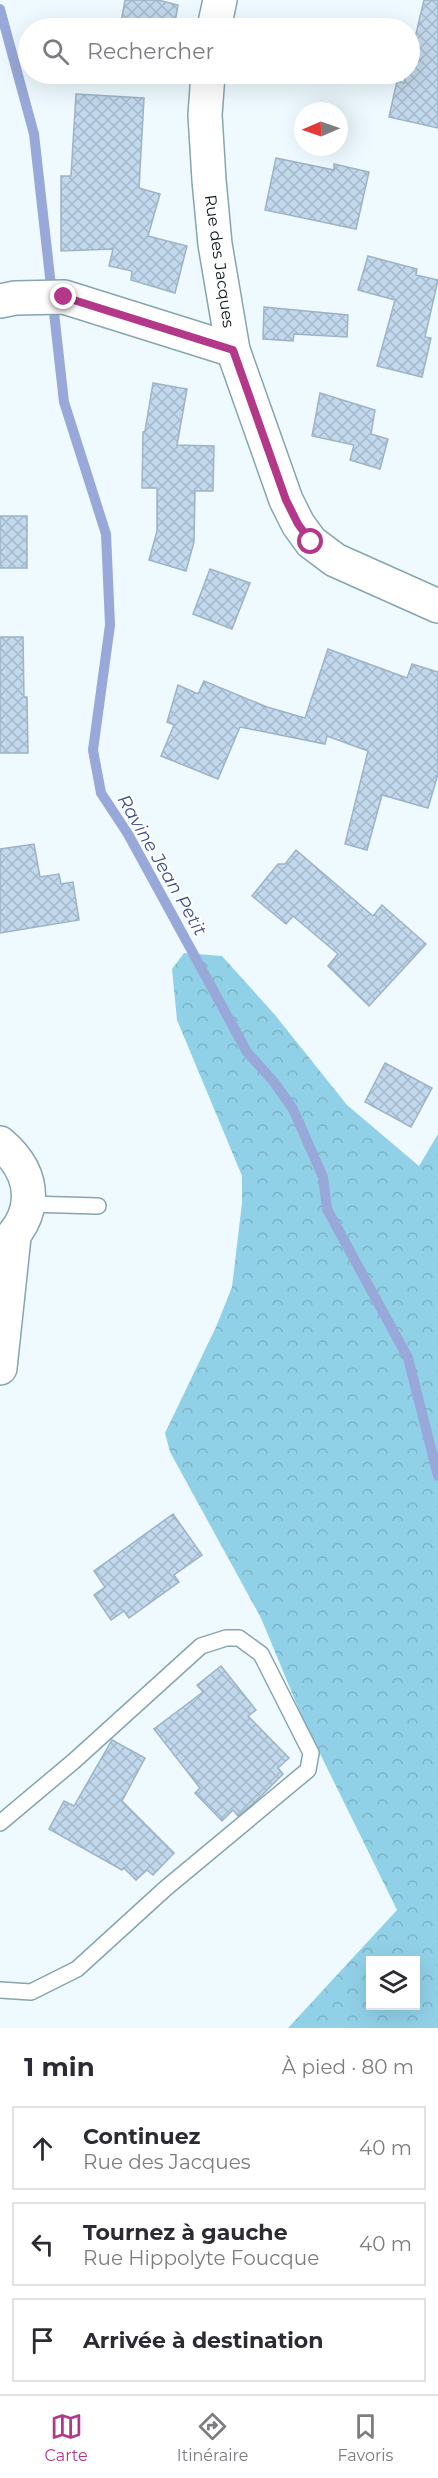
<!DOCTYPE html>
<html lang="fr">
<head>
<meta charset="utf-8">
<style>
	body { margin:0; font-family:Montserrat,sans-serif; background:#f2f2f3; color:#2b2b33 }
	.controls { position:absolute; right:18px; bottom:18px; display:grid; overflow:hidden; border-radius:0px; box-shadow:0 6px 24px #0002 }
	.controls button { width:54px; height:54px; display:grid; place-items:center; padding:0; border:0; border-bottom:2px solid #e1e1e2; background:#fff; color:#2b2b33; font:30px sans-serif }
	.compass { position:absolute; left:294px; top:102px; width:54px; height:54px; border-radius:50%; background:#fff; box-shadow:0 6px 24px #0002; rotate:268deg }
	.stop { position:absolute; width:18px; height:18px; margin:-14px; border:4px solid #b43889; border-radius:50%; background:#fff }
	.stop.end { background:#b43889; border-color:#fff; box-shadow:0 2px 6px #0008 }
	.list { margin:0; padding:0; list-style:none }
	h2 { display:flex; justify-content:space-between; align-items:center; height:78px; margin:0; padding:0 24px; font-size:26px }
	h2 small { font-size:20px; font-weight:400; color:#7c7c81 }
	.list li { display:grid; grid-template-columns:39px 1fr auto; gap:18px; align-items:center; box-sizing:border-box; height:84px; margin:0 12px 12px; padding:0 12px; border:2px solid #e1e1e2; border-radius:0px }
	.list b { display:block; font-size:22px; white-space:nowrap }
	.list p { margin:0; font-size:20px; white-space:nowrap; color:#7c7c81 }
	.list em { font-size:20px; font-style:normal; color:#7c7c81 }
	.icon { flex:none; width:33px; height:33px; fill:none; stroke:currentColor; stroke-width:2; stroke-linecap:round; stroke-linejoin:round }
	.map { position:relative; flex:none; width:438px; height:2028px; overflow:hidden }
	.search { position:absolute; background:#fff; box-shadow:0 6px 24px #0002; left:18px; right:18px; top:18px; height:66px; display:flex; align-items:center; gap:15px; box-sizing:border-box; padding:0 21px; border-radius:33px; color:#7c7c81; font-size:22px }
	.sheet { height:366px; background:#fff }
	nav { display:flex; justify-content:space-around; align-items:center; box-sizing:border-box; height:84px; border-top:2px solid #e1e1e2; background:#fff; font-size:16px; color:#7c7c81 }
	nav a { display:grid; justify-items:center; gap:3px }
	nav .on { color:#b43889 }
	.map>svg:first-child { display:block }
	.forest { fill:url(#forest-crowns); fill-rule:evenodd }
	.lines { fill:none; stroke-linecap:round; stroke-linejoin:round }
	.stream { stroke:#98a8d8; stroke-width:10 }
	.building { fill:url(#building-cross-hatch); stroke:#9db3c6; stroke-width:1.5 }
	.service-casing { stroke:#86a5af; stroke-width:18 }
	.tertiary-casing { stroke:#86a5af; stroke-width:36 }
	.service { stroke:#fff; stroke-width:15 }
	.tertiary { stroke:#fff; stroke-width:33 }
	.route { stroke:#b43889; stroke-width:8 }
	.labels { text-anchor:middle; stroke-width:4.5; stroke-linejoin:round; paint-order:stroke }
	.street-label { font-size:16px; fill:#0c171b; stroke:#fff }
	.water-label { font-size:18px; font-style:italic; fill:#3e4e8b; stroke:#fff }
</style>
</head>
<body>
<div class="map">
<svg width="438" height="2028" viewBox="0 0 438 2028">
	<defs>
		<pattern id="forest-crowns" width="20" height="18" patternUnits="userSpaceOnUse" patternTransform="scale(1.5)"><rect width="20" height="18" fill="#91d1e7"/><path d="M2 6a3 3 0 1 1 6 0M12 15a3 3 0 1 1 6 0" fill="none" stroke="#7cb3c6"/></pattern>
		<pattern id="building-cross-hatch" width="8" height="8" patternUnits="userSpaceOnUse" patternTransform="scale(1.5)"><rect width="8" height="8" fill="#c2d8ec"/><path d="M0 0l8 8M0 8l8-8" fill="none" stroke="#a6b9ca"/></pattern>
	</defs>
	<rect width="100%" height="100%" fill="#eefaff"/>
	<!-- forest -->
	<path class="forest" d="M184 953 222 956 275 1015 347 1105 419 1166 438 1134V2028H288L397 1910 302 1717 261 1618 170 1452 165 1433 216 1327 232 1287 242 1203V1176L177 1020 172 969ZM370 1960H416V2006H370Z"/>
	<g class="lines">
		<!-- stream -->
		<polyline class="stream" points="0,9 34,134 64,402 106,534 110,625 93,750 101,793 128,834 247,1052 274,1082 293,1109 323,1177 327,1209 408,1358 438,1476"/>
	</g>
	<!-- building -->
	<g class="building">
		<polygon points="125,0 158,0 178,5 174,28 120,28"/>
		<polygon points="424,0 438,0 438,128 389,117 397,81 404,83 406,74 410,74 410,59"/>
		<polygon points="76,94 144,98 139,188 160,194 148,236 187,246 175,293 131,280 132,271 109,266 113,249 61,251 61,176 71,176"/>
		<polygon points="276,158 334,170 334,164 369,172 356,229 265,210"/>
		<polygon points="368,256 417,269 416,275 438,280 425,337 431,338 422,377 377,366 395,300 358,290"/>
		<polygon points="264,307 348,315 347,337 294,334 293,341 263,339"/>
		<polygon points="153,383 187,389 177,445 214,446 213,491 195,491 194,542 186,571 149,560 157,531 157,488 142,488 143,432 145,431"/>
		<polygon points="320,393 375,410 371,434 388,439 380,469 350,460 354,445 312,436"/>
		<rect x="0" y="516" width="27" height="52"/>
		<polygon points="210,569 250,583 232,629 193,614"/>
		<polygon points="0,637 23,637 24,697 27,697 28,753 0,753"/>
		<polygon points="328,649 407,678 412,664 438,672 438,774 428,808 382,795 367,850 345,844 368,751 327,736 325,744 240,727 218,779 161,756 174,725 167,722 178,685 198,694 204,681 267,707 305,718"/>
		<polygon points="34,844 40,877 59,874 61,884 73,882 79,920 0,933 0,849"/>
		<polygon points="296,850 373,916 382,905 426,944 369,1006 328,966 338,954 293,916 286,924 252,896 278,864 285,864"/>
		<polygon points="385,1063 432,1088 411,1127 365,1102"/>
		<polygon points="173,1514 202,1555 174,1575 179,1582 129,1618 124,1611 111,1620 94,1595 105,1587 94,1571"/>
		<polygon points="221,1666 256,1710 248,1716 289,1758 278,1768 283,1774 255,1802 238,1816 233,1810 222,1821 195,1793 200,1788 154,1729 203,1692 197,1685"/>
		<polygon points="112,1740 145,1758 122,1801 174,1853 153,1875 147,1870 136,1880 124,1868 122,1870 49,1829 64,1801 74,1806"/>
	</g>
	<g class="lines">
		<!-- service casing -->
		<g class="service-casing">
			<g id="service">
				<polyline points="28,1204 98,1206"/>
				<polyline points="0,1823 74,1761 201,1646 226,1638 239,1638 261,1654 311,1753 308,1770 166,1888 77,1969 31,1992 0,1990"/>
			</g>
		</g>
		<!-- tertiary casing -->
		<g class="tertiary-casing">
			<g id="tertiary">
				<polyline points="214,28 220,0"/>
				<polyline points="208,74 205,115 209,180 215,244 233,350 286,500 298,524 311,542 335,560 438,606"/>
				<polyline points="0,301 15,298 64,297 233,350"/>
				<path d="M0 1143C38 1175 38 1217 0 1248"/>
				<polyline points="0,1368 14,1237"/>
			</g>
		</g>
		<!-- service -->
		<use href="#service" class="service"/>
		<!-- tertiary -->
		<use href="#tertiary" class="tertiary"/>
	</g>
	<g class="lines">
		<!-- route -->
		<polyline class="route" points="64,297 233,350 286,500 298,524 311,542"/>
	</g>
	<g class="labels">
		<!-- street labels -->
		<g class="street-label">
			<text transform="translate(220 261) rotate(82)" y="6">Rue des Jacques</text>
		</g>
		<!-- water labels -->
		<g class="water-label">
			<text transform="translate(162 865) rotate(60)" y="6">Ravine Jean Petit</text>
		</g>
	</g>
</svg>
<div class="controls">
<button><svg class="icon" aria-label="layers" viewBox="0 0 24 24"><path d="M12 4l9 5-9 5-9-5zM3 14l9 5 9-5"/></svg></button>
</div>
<svg class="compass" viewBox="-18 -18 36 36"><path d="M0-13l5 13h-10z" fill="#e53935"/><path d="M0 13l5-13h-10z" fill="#7c7c81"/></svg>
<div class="stop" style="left:311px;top:542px"></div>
<div class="stop end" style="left:64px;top:297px"></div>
<div class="search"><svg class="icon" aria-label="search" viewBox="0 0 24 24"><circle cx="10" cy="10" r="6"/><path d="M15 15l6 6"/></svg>Rechercher</div>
</div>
<section class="sheet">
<h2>1 min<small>À pied · 80 m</small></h2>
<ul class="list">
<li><svg class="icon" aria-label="ahead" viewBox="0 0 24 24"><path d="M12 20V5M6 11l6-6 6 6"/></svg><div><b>Continuez</b><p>Rue des Jacques</p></div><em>40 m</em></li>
<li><svg class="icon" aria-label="left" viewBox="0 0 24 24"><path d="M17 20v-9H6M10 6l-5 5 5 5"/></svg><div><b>Tournez à gauche</b><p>Rue Hippolyte Foucque</p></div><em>40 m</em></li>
<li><svg class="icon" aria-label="arrive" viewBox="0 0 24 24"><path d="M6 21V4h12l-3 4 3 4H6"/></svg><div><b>Arrivée à destination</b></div></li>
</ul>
</section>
<nav>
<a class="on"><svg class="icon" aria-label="map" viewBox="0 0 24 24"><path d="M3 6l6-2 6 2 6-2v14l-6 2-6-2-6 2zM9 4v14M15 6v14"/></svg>Carte</a>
<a><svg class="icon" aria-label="directions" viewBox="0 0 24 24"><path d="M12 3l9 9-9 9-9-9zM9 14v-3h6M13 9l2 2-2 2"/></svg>Itinéraire</a>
<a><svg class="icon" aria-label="saved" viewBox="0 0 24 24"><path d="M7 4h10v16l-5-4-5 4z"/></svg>Favoris</a>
</nav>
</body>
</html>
